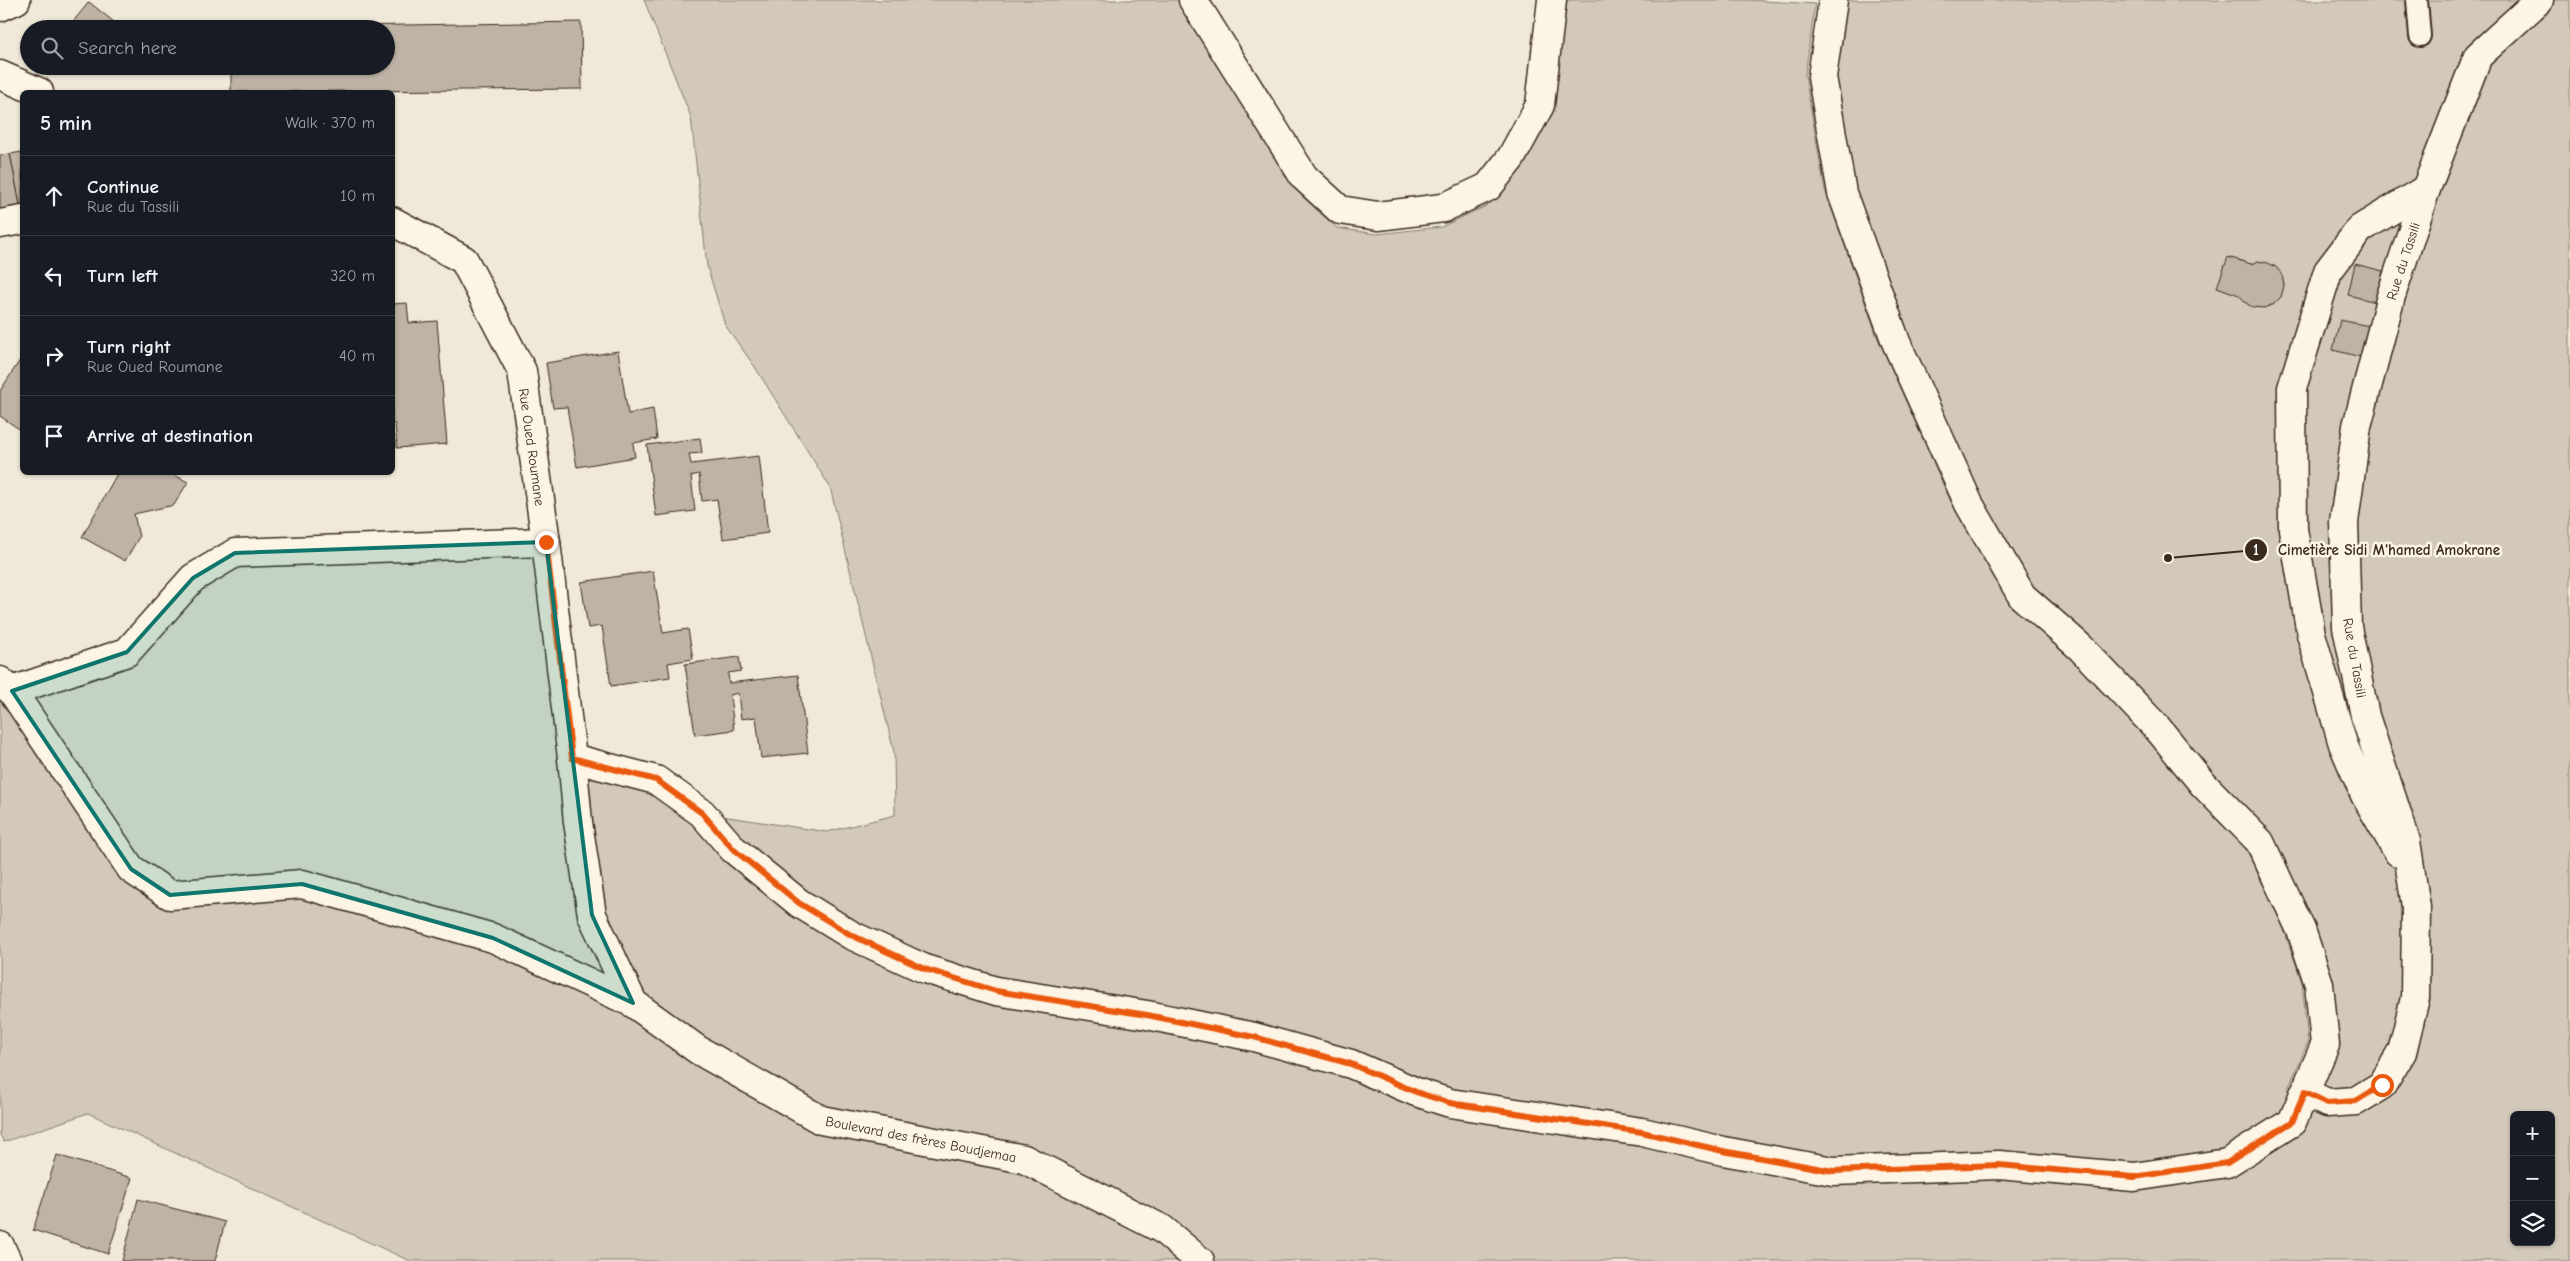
<!DOCTYPE html>
<html lang="en">
<head>
<meta charset="utf-8">
<style>
	body { margin:0; font-family:"Comic Neue",sans-serif; background:#242831; color:#f1f3f6 }
	.controls { position:absolute; right:15px; bottom:15px; display:grid; overflow:hidden; border-radius:8px; box-shadow:0 1px 4px #0004 }
	.controls button { width:45px; height:45px; display:grid; place-items:center; padding:0; border:0; border-bottom:1px solid #363941; background:#171b24; color:#f1f3f6; font:25px sans-serif }
	.stop { position:absolute; width:15px; height:15px; margin:-11px; border:4px solid #ea580c; border-radius:50%; background:#fff }
	.stop.end { background:#ea580c; border-color:#fff; box-shadow:0 1px 5px #0008 }
	.list { margin:0; padding:0; list-style:none }
	h2 { display:flex; justify-content:space-between; align-items:center; height:65px; margin:0; padding:0 20px; font-size:21px }
	h2 small { font-size:16px; font-weight:400; color:#9ea1a6 }
	.list li { display:grid; grid-template-columns:32px 1fr auto; gap:15px; align-items:center; box-sizing:border-box; height:80px; padding:0 20px; border-top:1px solid #363941 }
	.list b { display:block; font-size:19px; white-space:nowrap }
	.list p { margin:0; font-size:16px; white-space:nowrap; color:#9ea1a6 }
	.list em { font-size:16px; font-style:normal; color:#9ea1a6 }
	.icon { flex:none; width:28px; height:28px; fill:none; stroke:currentColor; stroke-width:2; stroke-linecap:round; stroke-linejoin:round }
	.map { position:relative; flex:none; width:2570px; height:1261px; overflow:hidden }
	.search { position:absolute; background:#171b24; box-shadow:0 1px 4px #0004; left:20px; top:20px; width:375px; height:55px; display:flex; align-items:center; gap:12px; box-sizing:border-box; padding:0 18px; border-radius:28px; color:#9ea1a6; font-size:19px }
	.panel { position:absolute; background:#171b24; box-shadow:0 1px 4px #0004; left:20px; top:90px; width:375px; height:385px; border-radius:8px }
	.map>svg:first-child { display:block }
	.green { fill:#d2c9ba; stroke:#867a6c; fill-rule:evenodd }
	.building { fill:#beb3a4; stroke:#3b2a1e }
	.lines { fill:none; stroke-linecap:round; stroke-linejoin:round }
	.lane-casing { stroke:#3b2a1e; stroke-width:24 }
	.street-casing { stroke:#3b2a1e; stroke-width:31 }
	.lane { stroke:#fcf5e5; stroke-width:20 }
	.street { stroke:#fcf5e5; stroke-width:28 }
	.route { stroke:#ea580c; stroke-width:6 }
	.marked { fill:#0f766e; fill-opacity:0.2; stroke:#0f766e; stroke-width:4; stroke-linejoin:round }
	.labels { text-anchor:middle; stroke-width:5; stroke-linejoin:round; paint-order:stroke }
	.street-label { font-size:14px; fill:#3b2a1e; stroke:#fcf5e5 }
	.leader { fill:none; stroke:#3b2a1e; stroke-width:2 }
	.callout-dot { fill:#3b2a1e; stroke:#fcf5e5; stroke-width:2 }
	.mark-label { font-size:15px; text-anchor:middle; font-weight:bold; fill:#fff }
	.callout-label { font-size:15px; text-anchor:middle; font-weight:bold; fill:#3b2a1e; stroke:#fcf5e5; stroke-width:5; stroke-linejoin:round; paint-order:stroke }
</style>
</head>
<body>
<div class="map">
<svg width="2570" height="1261" viewBox="0 0 2570 1261">
	<rect width="100%" height="100%" fill="#f0e9d9"/>
	<filter id="ink" filterUnits="userSpaceOnUse"><feTurbulence type="fractalNoise" baseFrequency=".02" numOctaves="2"/><feDisplacementMap in="SourceGraphic" scale="10" xChannelSelector="R" yChannelSelector="G"/><feConvolveMatrix kernelMatrix="1 2 1 2 8 2 1 2 1" color-interpolation-filters="sRGB"/></filter>
	<g filter="url(#ink)">
		<!-- green -->
		<g class="green">
			<path d="M644 0H1180L1302 196 1337 228 1376 234 1441 227 1486 206 1509 177 1552 0H1748L1815 4 1805 75 1825 190 1878 339 1951 502 2004 593 2063 645 2242 840 2283 927 2302 982 2308 1042 2288 1089 2327 1103 2382 1085 2417 965 2347 627 2357 426 2478 56 2539 0H2570V1261H410L88 1113 4 1142 0 1135V681L131 869 169 895 302 884 632 1002 592 915 572 758 702 813 827 832 895 815 894 752 830 487 755 367 725 325 707 266 691 117ZM2514 1115H2551V1242H2514Z"/>
			<polygon points="1833,0 2530,0 2470,56 2337,521 2406,903 2406,995 2392,1049 2373,1082 2347,1098 2311,1090 2331,1042 2280,883 2022,596 1896,342 1822,77"/>
		</g>
		<!-- building -->
		<g class="building">
			<polygon points="89,2 114,22 108,29 67,29"/>
			<polygon points="581,22 582,89 231,92 231,66 386,66 386,29 230,28"/>
			<polygon points="22,152 22,210 21,210 10,154"/>
			<polygon points="10,154 21,210 0,214 0,155"/>
			<polygon points="2228,257 2251,264 2258,261 2268,263 2276,267 2282,274 2284,286 2281,297 2274,304 2264,308 2252,307 2246,303 2239,295 2217,287"/>
			<polygon points="2355,264 2383,271 2376,302 2348,295"/>
			<polygon points="407,303 409,323 437,321 447,444 397,448 395,424 392,424 392,304"/>
			<polygon points="2340,320 2369,326 2361,357 2333,350"/>
			<polygon points="618,351 628,414 653,409 657,439 633,443 635,457 577,467 567,407 553,408 546,363"/>
			<polygon points="22,357 22,431 0,416 0,391"/>
			<polygon points="700,438 702,453 689,454 691,464 759,456 768,533 723,539 717,499 702,501 699,474 691,476 695,511 656,516 647,445"/>
			<polygon points="118,472 175,472 174,475 188,482 174,505 134,514 139,537 125,561 82,537"/>
			<polygon points="653,571 663,633 688,629 693,659 668,663 670,677 611,686 602,626 588,628 581,582"/>
			<polygon points="739,657 741,671 728,673 729,683 798,675 808,753 761,758 756,717 741,719 738,693 730,695 734,730 695,735 685,664"/>
			<polygon points="57,1155 132,1178 108,1254 33,1230"/>
			<polygon points="138,1199 225,1222 215,1261 122,1261"/>
		</g>
		<g class="lines">
			<!-- lane casing -->
			<g class="lane-casing">
				<polyline id="lane" points="2417,0 2420,36"/>
			</g>
			<!-- street casing -->
			<g class="street-casing">
				<g id="street">
					<polyline points="1193,0 1304,177 1340,210 1378,216 1443,208 1488,187 1511,158 1540,105 1552,0"/>
					<polyline points="0,7 16,0"/>
					<polyline points="0,75 39,92"/>
					<polyline points="392,221 464,260 522,371 546,542 572,758 578,822 592,915 633,1003 698,1050 821,1120 1024,1159 1162,1229 1200,1261"/>
					<polyline points="0,224 22,220"/>
					<polyline points="0,681 12,691 131,869 170,895 302,884 493,938 633,1003"/>
					<polyline points="12,691 127,652 193,578 235,553 546,542"/>
					<polyline points="572,758 656,780 702,813 733,849 799,903 851,935 925,969 996,991 1147,1015 1254,1037 1351,1064 1416,1092 1450,1103 1642,1132 1723,1151 1833,1171 1999,1165 2134,1177 2227,1163 2292,1122 2325,1045 2319,984 2301,930 2260,842 2203,784 2159,730 2080,647 2022,596 1969,504 1896,342 1842,193 1822,77 1833,0"/>
					<polyline points="2398,852 2365,795 2343,744 2311,634 2293,529 2292,388 2328,271 2360,229 2426,189"/>
					<polyline points="2305,1092 2327,1103 2356,1101 2382,1085 2402,1052 2415,998 2416,907 2406,841 2365,716 2347,627 2344,522 2357,426 2391,296 2426,189 2478,56 2539,0"/>
					<polyline points="0,1246 7,1261"/>
				</g>
			</g>
			<!-- lane -->
			<use href="#lane" class="lane"/>
			<!-- street -->
			<use href="#street" class="street"/>
		</g>
	</g>
	<g class="lines" filter="url(#ink)">
		<!-- route -->
		<polyline class="route" points="546,542 572,758 656,780 702,813 733,849 799,903 851,935 925,969 996,991 1147,1015 1254,1037 1351,1064 1416,1092 1450,1103 1642,1132 1723,1151 1833,1171 1999,1165 2134,1177 2227,1163 2292,1122 2305,1092 2327,1103 2356,1101 2382,1085"/>
	</g>
	<!-- marked area -->
	<path class="marked" d="M546 542 592 915 633 1003 493 938 302 884 170 895 131 869 12 691 127 652 193 578 235 553Z"/>
	<g class="labels">
		<!-- street labels -->
		<g class="street-label">
			<text transform="translate(2403 261) rotate(-72)" y="5">Rue du Tassili</text>
			<text transform="translate(532 447) rotate(82)" y="5">Rue Oued Roumane</text>
			<text transform="translate(2355 658) rotate(80)" y="5">Rue du Tassili</text>
			<text transform="translate(921 1139) rotate(11)" y="5">Boulevard des frères Boudjemaa</text>
		</g>
	</g>
	<!-- callouts -->
	<path class="leader" d="M2168 558L2256 550"/>
	<g class="callout-dot">
		<circle cx="2168" cy="558" r="5"/>
		<circle cx="2256" cy="550" r="12"/>
	</g>
	<g class="mark-label">
		<text x="2256" y="555">1</text>
	</g>
	<g class="callout-label">
		<text x="2389" y="555">Cimetière Sidi M'hamed Amokrane</text>
	</g>
</svg>
<div class="controls">
<button>+</button>
<button>−</button>
<button><svg class="icon" aria-label="layers" viewBox="0 0 24 24"><path d="M12 4l9 5-9 5-9-5zM3 14l9 5 9-5"/></svg></button>
</div>
<div class="stop" style="left:2382px;top:1085px"></div>
<div class="stop end" style="left:546px;top:542px"></div>
<div class="search"><svg class="icon" aria-label="search" viewBox="0 0 24 24"><circle cx="10" cy="10" r="6"/><path d="M15 15l6 6"/></svg>Search here</div>
<section class="panel">
<h2>5 min<small>Walk · 370 m</small></h2>
<ul class="list">
<li><svg class="icon" aria-label="ahead" viewBox="0 0 24 24"><path d="M12 20V5M6 11l6-6 6 6"/></svg><div><b>Continue</b><p>Rue du Tassili</p></div><em>10 m</em></li>
<li><svg class="icon" aria-label="left" viewBox="0 0 24 24"><path d="M17 20v-9H6M10 6l-5 5 5 5"/></svg><div><b>Turn left</b></div><em>320 m</em></li>
<li><svg class="icon" aria-label="right" viewBox="0 0 24 24"><path d="M7 20v-9h11M14 6l5 5-5 5"/></svg><div><b>Turn right</b><p>Rue Oued Roumane</p></div><em>40 m</em></li>
<li><svg class="icon" aria-label="arrive" viewBox="0 0 24 24"><path d="M6 21V4h12l-3 4 3 4H6"/></svg><div><b>Arrive at destination</b></div></li>
</ul>
</section>
</div>
</body>
</html>
